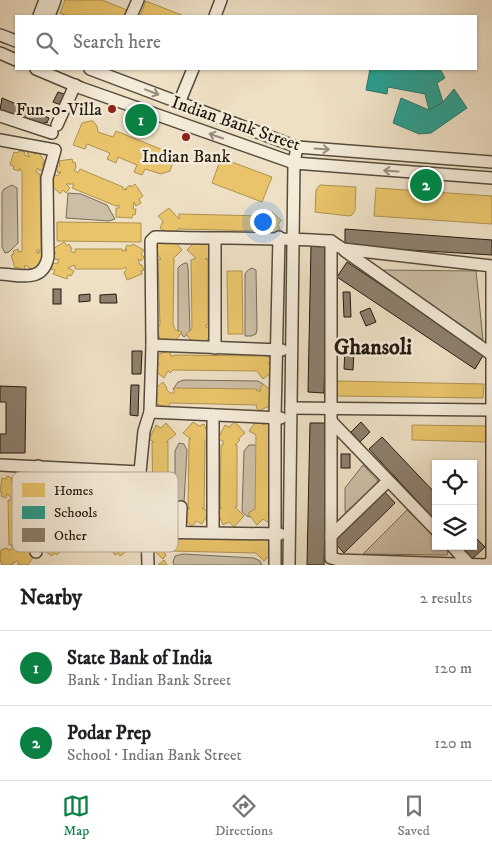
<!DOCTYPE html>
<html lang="en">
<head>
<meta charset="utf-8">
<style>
	body { margin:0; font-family:"IM FELL DW Pica",serif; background:#f2f2f2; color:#202124 }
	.controls { position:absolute; right:15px; bottom:15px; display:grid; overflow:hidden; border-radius:0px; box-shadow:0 1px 4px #0004 }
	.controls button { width:45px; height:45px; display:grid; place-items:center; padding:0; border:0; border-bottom:1px solid #e0e0e0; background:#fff; color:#202124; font:25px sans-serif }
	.you { position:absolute; left:262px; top:221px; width:18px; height:18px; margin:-12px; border:4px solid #fff; border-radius:50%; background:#1a73e8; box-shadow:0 0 0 8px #1a73e833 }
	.badge { display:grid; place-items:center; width:32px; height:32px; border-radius:50%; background:#0b8043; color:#fff; font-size:16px; font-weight:700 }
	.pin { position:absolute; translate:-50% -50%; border:2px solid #fff; box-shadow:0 1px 5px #0006 }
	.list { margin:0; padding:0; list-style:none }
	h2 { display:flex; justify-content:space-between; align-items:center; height:65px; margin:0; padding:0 20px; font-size:21px }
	h2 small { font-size:16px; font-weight:400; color:#757577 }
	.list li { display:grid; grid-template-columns:32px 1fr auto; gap:15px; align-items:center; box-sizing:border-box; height:75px; padding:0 20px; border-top:1px solid #e0e0e0 }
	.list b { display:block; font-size:19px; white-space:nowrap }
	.list p { margin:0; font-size:16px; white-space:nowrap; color:#757577 }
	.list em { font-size:16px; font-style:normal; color:#757577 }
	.icon { flex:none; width:28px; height:28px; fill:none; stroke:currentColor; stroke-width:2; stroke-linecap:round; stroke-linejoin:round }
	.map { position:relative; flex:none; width:492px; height:565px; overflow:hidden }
	.search { position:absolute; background:#fff; box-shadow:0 1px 4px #0004; left:15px; right:15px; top:15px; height:55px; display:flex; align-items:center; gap:12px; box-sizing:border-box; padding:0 18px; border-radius:0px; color:#757577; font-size:19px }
	.sheet { height:215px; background:#fff }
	nav { display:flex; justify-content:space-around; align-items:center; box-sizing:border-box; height:70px; border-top:1px solid #e0e0e0; background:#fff; font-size:14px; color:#757577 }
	nav a { display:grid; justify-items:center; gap:2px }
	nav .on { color:#0b8043 }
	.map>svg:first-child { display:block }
	.green { fill:#cbbea6; stroke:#776c5a }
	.homes { fill:#e9c46a; stroke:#ae914f }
	.schools { fill:#2a9d8f; stroke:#287569 }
	.building { fill:#8d806e; stroke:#23190f }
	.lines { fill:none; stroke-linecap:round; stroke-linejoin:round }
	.minor-casing { stroke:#564b3c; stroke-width:14 }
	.minor { stroke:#f4ebd9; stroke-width:11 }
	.oneway { stroke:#968c7e }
	.poi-dot { fill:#8f2418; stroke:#f4ebd9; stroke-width:2 }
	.labels { text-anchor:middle; stroke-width:5; stroke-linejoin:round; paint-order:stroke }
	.poi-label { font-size:18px; fill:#23190f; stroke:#f4ebd9; text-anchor:end }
	.street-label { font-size:18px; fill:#23190f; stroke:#f4ebd9 }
	.district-label { font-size:22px; font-weight:bold; fill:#23190f; stroke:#f4ebd9 }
	.key { fill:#f4ebd9; stroke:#b5ac9c; stroke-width:1 }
	.key-label { font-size:14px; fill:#23190f }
</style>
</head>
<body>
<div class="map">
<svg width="492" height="565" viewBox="0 0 492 565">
	<rect width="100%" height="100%" fill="#eee0c5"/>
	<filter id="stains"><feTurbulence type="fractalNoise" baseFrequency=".004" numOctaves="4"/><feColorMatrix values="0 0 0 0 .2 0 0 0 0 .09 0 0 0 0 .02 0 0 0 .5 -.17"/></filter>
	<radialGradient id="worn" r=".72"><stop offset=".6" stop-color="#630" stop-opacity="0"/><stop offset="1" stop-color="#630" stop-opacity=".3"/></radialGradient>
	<!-- green -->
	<g class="green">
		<polygon points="12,185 17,188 18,243 9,252 5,253 2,247 2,193 4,189"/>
		<polygon points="68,193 81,194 107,205 115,219 109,221 66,218"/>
		<polygon points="185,263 187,263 188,267 190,332 184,337 178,330 178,268 181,265"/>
		<polygon points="252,268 256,270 257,329 256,334 251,336 245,336 245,274 248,270"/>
		<polygon points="382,270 476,271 483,340"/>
		<polygon points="184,380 258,381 263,384 265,389 262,393 178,394 173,389 178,382"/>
		<polygon points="179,443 184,444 187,450 184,502 177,506 175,501 175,451"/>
		<polygon points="249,445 255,445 258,450 257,509 251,517 247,516 242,512 244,451"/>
		<polygon points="363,465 378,481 347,517 345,510 345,488"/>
		<polygon points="407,510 436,537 436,546 446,546 449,549 447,555 363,554"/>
		<polygon points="183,554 254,558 260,561 262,565 174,565 173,562 175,556"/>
	</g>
	<!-- homes -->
	<g class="homes">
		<polygon points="65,0 102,0 127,10 124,16 67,16 60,13"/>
		<polygon points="146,1 184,16 140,16"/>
		<polygon points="90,121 93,121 97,126 98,132 113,137 116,131 163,150 162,154 174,159 170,171 161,174 145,169 142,175 134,172 137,165 118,157 116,163 107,159 110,153 87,144 85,149 73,145 82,123"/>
		<polygon points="32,150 35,154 38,152 45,162 42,164 45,168 40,171 38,168 36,172 40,174 41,250 37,250 37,253 38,254 39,251 43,253 41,256 45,258 38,269 35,267 33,270 27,266 24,266 25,269 21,270 19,267 15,268 11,255 14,254 13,251 18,249 19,252 22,251 22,172 20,168 19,171 13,169 14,166 10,165 14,152 18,153 19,151 25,152 24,155 30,157 27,153"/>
		<polygon points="221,158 272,177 262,202 212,183"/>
		<polygon points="72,159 73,163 75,162 76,168 74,170 78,173 80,169 123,187 123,189 127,190 125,189 130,185 131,187 135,184 143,196 139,199 141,203 136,206 134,202 133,209 136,209 135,215 133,214 132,218 116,217 116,208 119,208 119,205 116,206 72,188 74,184 66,184 70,188 66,193 63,190 60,194 50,184 54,173 57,176 61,172 58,173 56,167 60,166 59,161"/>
		<polygon points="320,185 356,187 355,211 352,215 349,216 315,212 316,190"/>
		<polygon points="376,188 492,196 492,224 374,216"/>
		<polygon points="169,208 179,219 179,214 263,216 267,218 272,212 281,220 278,225 280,230 265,237 262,231 179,229 179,228 173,235 160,228 163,221 158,216"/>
		<polygon points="57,222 141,223 141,242 57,241"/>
		<polygon points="172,238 182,250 173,259 174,259 173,323 175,330 182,332 173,344 166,339 161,341 156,328 160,325 158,259 161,259 153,249 161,241 167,243"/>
		<polygon points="197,240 202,245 207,243 213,256 205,259 208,260 208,325 206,325 206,327 212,330 206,343 202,341 195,346 186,334 192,329 191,260 196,258 187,250"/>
		<polygon points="64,242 67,246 69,244 72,249 70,251 75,253 75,249 122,249 122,251 127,250 125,250 127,245 130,246 133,244 144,250 141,254 144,257 141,261 138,259 140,265 142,265 144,270 141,271 142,274 127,280 124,272 126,270 126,267 122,269 75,269 75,265 68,268 74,271 71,276 68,275 67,279 53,274 55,270 51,269 53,263 57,264 59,259 56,260 53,255 56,253 53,249"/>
		<polygon points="227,271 242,271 243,334 228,334"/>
		<polygon points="169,350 172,357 174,355 256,356 258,353 273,359 270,364 268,363 275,370 263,379 257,371 173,370 170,373 168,371 164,378 151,368 155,364 158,366 159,365 155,356"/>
		<polygon points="337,381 484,384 483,398 337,396"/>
		<polygon points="163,382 167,388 166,389 170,393 174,393 174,388 257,389 257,391 261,391 260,388 263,384 275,394 271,398 270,397 269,398 272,405 258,411 256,406 257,405 170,403 168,408 154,403 156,397 152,391"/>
		<polygon points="258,419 263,422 263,425 269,422 275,436 270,437 269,506 274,508 268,522 263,519 257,525 248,513 255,509 256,435 249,431"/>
		<polygon points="193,422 199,426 204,424 210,439 205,440 204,509 202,508 209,512 202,524 196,521 192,527 182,515 190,508 188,508 189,439 191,439 183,433"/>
		<polygon points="235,422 245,433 238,439 240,440 235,445 237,445 237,507 235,507 244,516 234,527 229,522 223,525 217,510 222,508 220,507 221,445 223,445 223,441 218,439 225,425 229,427"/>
		<polygon points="166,423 176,434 166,442 168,442 168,508 166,508 175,515 166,527 160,522 154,525 149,510 153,508 152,442 154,442 149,439 156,425 161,428"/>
		<polygon points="412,425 486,426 486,442 412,440"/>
		<polygon points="7,476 12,478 11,481 16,483 18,482 16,479 20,476 22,479 25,476 34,487 30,490 32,493 28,496 25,494 25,499 27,499 29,545 26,545 26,550 27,551 29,549 33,551 34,556 28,565 18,565 19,562 17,561 12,563 13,565 2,565 0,559 1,550 7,548 8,550 12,549 12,545 9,545 8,500 11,500 11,497 7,494 6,498 1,496 2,492 0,492 2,478 6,479"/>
		<polygon points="117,518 131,524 129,529 132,531 130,536 127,534 125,539 126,541 128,539 131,543 129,545 131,548 120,556 118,553 115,555 110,548 109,551 63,550 63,547 58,547 57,549 60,552 57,555 54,553 52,556 39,547 42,543 40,542 43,538 45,539 46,537 45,535 43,536 41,531 43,530 41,524 54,520 56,524 59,523 61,529 58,530 60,536 63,537 64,530 111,533 113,530 111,529"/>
		<polygon points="168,532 171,539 171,536 259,534 273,541 274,551 264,561 256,553 171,551 171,548 169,548 164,553 166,555 163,559 151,548 157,543 155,538"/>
		<polygon points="164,560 167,565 158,565"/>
	</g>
	<!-- schools -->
	<g class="schools">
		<polygon points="370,69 440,69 445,78 437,83 443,102 429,110 425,94 388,87 387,94 366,90"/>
		<polygon points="454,89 467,108 431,133 419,134 393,123 401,98 429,110 443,102"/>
	</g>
	<!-- building -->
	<g class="building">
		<polygon points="58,92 67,95 63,106 53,102"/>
		<polygon points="2,98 49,118 47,123 45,122 43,127 0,110"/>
		<polygon points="345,229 492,240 492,255 345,246"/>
		<polygon points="311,246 328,246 324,393 308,392"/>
		<polygon points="347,262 484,354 475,369 337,277"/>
		<rect x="53" y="289" width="8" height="15"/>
		<polygon points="343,292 350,292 351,317 344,317"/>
		<polygon points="90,294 90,301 79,302 79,295"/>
		<polygon points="116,294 117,303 100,303 100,295"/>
		<polygon points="370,308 376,322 366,326 360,312"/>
		<polygon points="345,349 354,349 353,370 344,369"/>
		<polygon points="132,351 142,351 141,374 132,374"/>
		<polygon points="131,385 139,385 138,416 130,415"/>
		<polygon points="0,386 26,387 25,453 0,453 0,434 6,434 6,402 0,402"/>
		<polygon points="361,422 370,432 360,442 351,432"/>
		<polygon points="310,423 327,423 324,565 307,565"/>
		<polygon points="382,437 436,494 436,521 369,449"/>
		<rect x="341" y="454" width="9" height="14"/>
		<polygon points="384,491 395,503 344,553 333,541"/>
		<polygon points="473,535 485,547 472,559 460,546 473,546"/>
	</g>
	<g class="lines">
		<!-- minor casing -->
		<g class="minor-casing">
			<g id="minor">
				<polyline points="39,16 45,0"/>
				<polyline points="49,16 55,0"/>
				<polyline points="131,16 138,0"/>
				<polyline points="215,16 221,0"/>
				<polyline points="0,35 16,41"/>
				<polyline points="0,53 16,60"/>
				<polyline points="36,69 81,88 294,163 492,178"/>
				<polyline points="90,69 297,147 492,162"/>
				<polyline points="179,103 193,69"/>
				<polyline points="0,116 52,133"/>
				<polyline points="57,125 75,85"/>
				<path d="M0 140 55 150 47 178 48 257C43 283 21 275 0 274"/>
				<polygon points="331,241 343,249 492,266 492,559 490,563 485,565 339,560 331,558"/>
				<polyline points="345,251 491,354"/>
				<polyline points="152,345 282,350"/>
				<polyline points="215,348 215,239"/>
				<polyline points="291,408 492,410"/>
				<path d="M150 412 152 345 151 241 155 237H160C217 239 274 237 331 241"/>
				<polyline points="332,422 436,530"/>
				<polyline points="0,465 140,472"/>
				<polyline points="147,532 280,534"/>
				<polyline points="180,532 181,507"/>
				<polyline points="213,532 213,415"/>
				<polyline points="331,536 388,481"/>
				<polyline points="452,546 469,564"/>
				<polyline points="36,552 38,466"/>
				<polyline points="148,565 147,528 140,511 140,472 144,431 150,412 281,418"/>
				<polyline points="275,565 275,417 279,237"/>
				<polyline points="289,565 294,163 297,147"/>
			</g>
		</g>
		<!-- minor -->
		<use href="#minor" class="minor"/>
	</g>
	<!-- one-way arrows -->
	<defs><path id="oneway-shaft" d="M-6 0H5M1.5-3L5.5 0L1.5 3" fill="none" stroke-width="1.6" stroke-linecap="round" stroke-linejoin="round" transform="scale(1.25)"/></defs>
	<g class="oneway">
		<use href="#oneway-shaft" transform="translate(152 92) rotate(21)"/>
		<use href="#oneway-shaft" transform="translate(216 136) rotate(-161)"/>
		<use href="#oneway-shaft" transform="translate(322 149) rotate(4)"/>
		<use href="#oneway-shaft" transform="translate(391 171) rotate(-176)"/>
	</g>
	<!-- markers -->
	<g class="poi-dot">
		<circle cx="112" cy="109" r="5"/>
		<circle cx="186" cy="137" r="5"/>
	</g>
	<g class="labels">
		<!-- poi labels -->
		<g class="poi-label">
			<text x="102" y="115">Fun-o-Villa</text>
			<text x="186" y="162" text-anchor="middle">Indian Bank</text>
		</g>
		<!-- street labels -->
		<g class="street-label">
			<text transform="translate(236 123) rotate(19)" y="6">Indian Bank Street</text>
		</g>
		<!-- district labels -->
		<g class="district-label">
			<text x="373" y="354">Ghansoli</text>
		</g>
	</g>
	<!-- legend -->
	<rect x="12" y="472" width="166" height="80" rx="8" class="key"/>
	<rect x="22" y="483" width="23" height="14" fill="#e9c46a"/>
	<rect x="22" y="506" width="23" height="13" fill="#2a9d8f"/>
	<rect x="22" y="528" width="23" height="14" fill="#8d806e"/>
	<g class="key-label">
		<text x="54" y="495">Homes</text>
		<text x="54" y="517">Schools</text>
		<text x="54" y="540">Other</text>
	</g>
	<rect width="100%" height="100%" filter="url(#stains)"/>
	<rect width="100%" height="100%" fill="url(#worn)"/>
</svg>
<div class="controls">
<button><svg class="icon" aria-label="locate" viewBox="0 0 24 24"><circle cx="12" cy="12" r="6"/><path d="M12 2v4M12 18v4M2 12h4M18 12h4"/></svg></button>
<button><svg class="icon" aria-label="layers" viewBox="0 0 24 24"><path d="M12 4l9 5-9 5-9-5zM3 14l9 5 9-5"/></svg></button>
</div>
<div class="you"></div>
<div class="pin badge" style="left:141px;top:120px">1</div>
<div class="pin badge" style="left:426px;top:185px">2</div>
<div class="search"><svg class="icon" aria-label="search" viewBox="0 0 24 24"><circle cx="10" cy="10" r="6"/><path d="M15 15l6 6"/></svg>Search here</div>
</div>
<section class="sheet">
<h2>Nearby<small>2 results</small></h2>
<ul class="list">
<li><span class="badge">1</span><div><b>State Bank of India</b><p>Bank · Indian Bank Street</p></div><em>120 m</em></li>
<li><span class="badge">2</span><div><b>Podar Prep</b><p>School · Indian Bank Street</p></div><em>120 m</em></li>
</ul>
</section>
<nav>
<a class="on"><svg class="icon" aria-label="map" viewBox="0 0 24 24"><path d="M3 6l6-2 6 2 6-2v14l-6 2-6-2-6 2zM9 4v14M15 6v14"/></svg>Map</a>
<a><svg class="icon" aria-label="directions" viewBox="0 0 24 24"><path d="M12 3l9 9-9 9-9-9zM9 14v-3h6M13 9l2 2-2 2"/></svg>Directions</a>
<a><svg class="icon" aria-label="saved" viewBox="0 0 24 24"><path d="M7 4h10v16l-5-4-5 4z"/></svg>Saved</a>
</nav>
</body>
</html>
